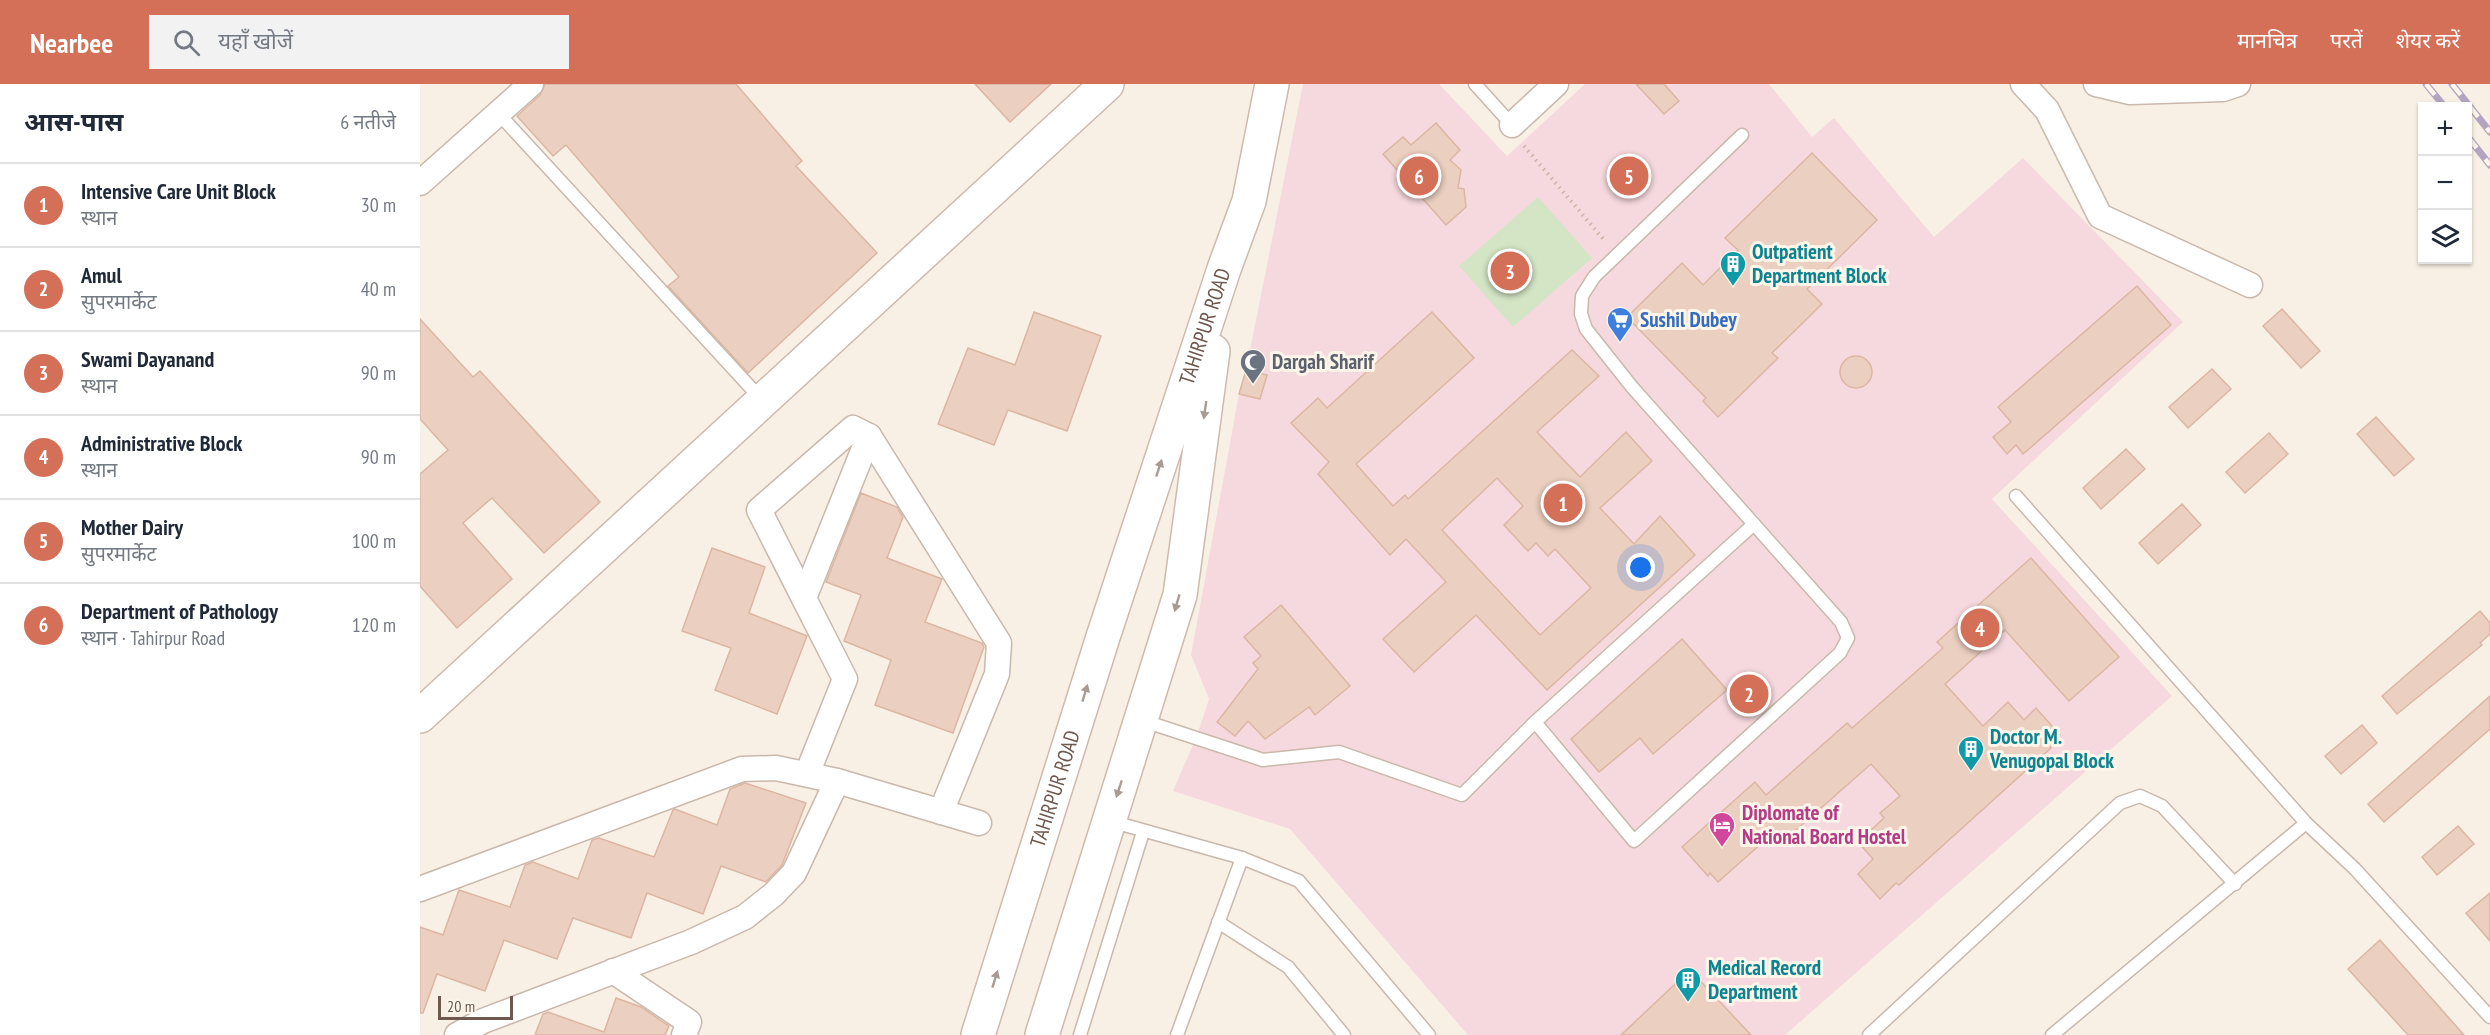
<!DOCTYPE html>
<html lang="hi">
<head>
<meta charset="utf-8">
<style>
	body { margin:0; font-family:"PT Sans Narrow","Noto Sans Devanagari",sans-serif; background:#f2f2f3; color:#1f2937 }
	.controls { position:absolute; right:18px; top:18px; display:grid; overflow:hidden; border-radius:0px; box-shadow:0 2px 4px #0004 }
	.controls button { width:54px; height:54px; display:grid; place-items:center; padding:0; border:0; border-bottom:2px solid #e0e1e3; background:#fff; color:#1f2937; font:30px sans-serif }
	.scale { position:absolute; left:18px; bottom:15px; width:75px; box-sizing:border-box; padding-left:6px; border:3px solid #6f584d; border-top:0; font-size:16px; line-height:21px; white-space:nowrap; color:#6f584d; -webkit-text-stroke:4px #fcf5ea; paint-order:stroke }
	.you { position:absolute; left:1221px; top:484px; width:21px; height:21px; margin:-15px; border:4px solid #fff; border-radius:50%; background:#1a73e8; box-shadow:0 0 0 9px #1a73e833 }
	.badge { display:grid; place-items:center; width:39px; height:39px; border-radius:50%; background:#d46f58; color:#fff; font-size:20px; font-weight:700 }
	.pin { position:absolute; translate:-50% -50%; border:3px solid #fff; box-shadow:0 2px 6px #0006 }
	.list { margin:0; padding:0; list-style:none }
	h2 { display:flex; justify-content:space-between; align-items:center; height:78px; margin:0; padding:0 24px; font-size:26px }
	h2 small { font-size:20px; font-weight:400; color:#747a83 }
	.list li { display:grid; grid-template-columns:39px 1fr auto; gap:18px; align-items:center; box-sizing:border-box; height:84px; padding:0 24px; border-top:2px solid #e0e1e3 }
	.list b { display:block; font-size:22px; white-space:nowrap }
	.list p { margin:0; font-size:20px; white-space:nowrap; color:#747a83 }
	.list em { font-size:20px; font-style:normal; color:#747a83 }
	.icon { flex:none; width:33px; height:33px; fill:none; stroke:currentColor; stroke-width:2; stroke-linecap:round; stroke-linejoin:round }
	.map { position:relative; flex:none; width:2070px; height:951px; overflow:hidden }
	header { display:flex; align-items:center; gap:36px; box-sizing:border-box; height:84px; padding:0 30px; background:#d46f58; color:#fff }
	header strong { font-size:28px }
	nav { display:flex; gap:33px; margin-inline-start:auto; font-size:21px }
	.search { width:420px; height:54px; background:#f2f2f3; display:flex; align-items:center; gap:15px; box-sizing:border-box; padding:0 21px; border-radius:0px; color:#747a83; font-size:22px }
	main { display:flex }
	aside { flex:1; background:#fff }
	.map>svg:first-child { display:block }
	.medical { fill:#f6d9de }
	.green { fill:#d3e5c5 }
	.building { fill:#ebcfc0; stroke:#dcb6a2; stroke-width:1.5; fill-rule:evenodd }
	.lines { fill:none; stroke-linecap:round; stroke-linejoin:round }
	.lane-casing { stroke:#c9b8ac; stroke-width:15 }
	.street-casing { stroke:#c9b8ac; stroke-width:27 }
	.secondary-casing { stroke:#cebaad; stroke-width:36 }
	.path { stroke:#d0b3a3; stroke-width:4; stroke-dasharray:1.5 4.5; stroke-linecap:butt }
	.lane { stroke:#fff; stroke-width:12 }
	.street { stroke:#fff; stroke-width:24 }
	.secondary { stroke:#fff; stroke-width:33 }
	.rail-casing { stroke:#b3a5c1; stroke-width:7 }
	.rail { stroke:#fcf5ea; stroke-width:4.5; stroke-dasharray:14; stroke-linecap:butt }
	.oneway { fill:#a99b94 }
	.labels { text-anchor:middle; stroke-width:6; stroke-linejoin:round; paint-order:stroke }
	.culture-label { font-size:21px; font-weight:bold; fill:#0d838f; stroke:#fcf5ea; text-anchor:start }
	.shop-label { font-size:21px; font-weight:bold; fill:#366cbe; stroke:#fcf5ea; text-anchor:start }
	.street-label { font-size:21px; fill:#6f584d; stroke:#fcf5ea }
	.worship-label { font-size:21px; font-weight:bold; fill:#5b616d; stroke:#fcf5ea; text-anchor:start }
	.hotel-label { font-size:21px; font-weight:bold; fill:#b23c85; stroke:#fcf5ea; text-anchor:start }
</style>
</head>
<body>
<header>
<strong>Nearbee</strong>
<div class="search"><svg class="icon" aria-label="search" viewBox="0 0 24 24"><circle cx="10" cy="10" r="6"/><path d="M15 15l6 6"/></svg>यहाँ खोजें</div>
<nav><a>मानचित्र</a><a>परतें</a><a>शेयर करें</a></nav>
</header>
<main>
<aside>
<h2>आस-पास<small>6 नतीजे</small></h2>
<ul class="list">
<li><span class="badge">1</span><div><b>Intensive Care Unit Block</b><p>स्थान</p></div><em>30 m</em></li>
<li><span class="badge">2</span><div><b>Amul</b><p>सुपरमार्केट</p></div><em>40 m</em></li>
<li><span class="badge">3</span><div><b>Swami Dayanand</b><p>स्थान</p></div><em>90 m</em></li>
<li><span class="badge">4</span><div><b>Administrative Block</b><p>स्थान</p></div><em>90 m</em></li>
<li><span class="badge">5</span><div><b>Mother Dairy</b><p>सुपरमार्केट</p></div><em>100 m</em></li>
<li><span class="badge">6</span><div><b>Department of Pathology</b><p>स्थान · Tahirpur Road</p></div><em>120 m</em></li>
</ul>
</aside>
<div class="map">
<svg width="2070" height="951" viewBox="0 0 2070 951">
	<rect width="100%" height="100%" fill="#f9f0e5"/>
	<!-- medical -->
	<polygon class="medical" points="883,0 1019,0 1087,72 1165,0 1349,0 1392,53 1414,34 1514,153 1603,74 1763,238 1572,415 1752,612 1365,951 1048,951 870,745 753,707 776,654 789,615 771,571 819,310 840,315 846,292 826,286"/>
	<!-- green -->
	<polygon class="green" points="1118,113 1172,174 1093,243 1039,182"/>
	<!-- building -->
	<g class="building">
		<polygon points="125,0 316,0 382,77 376,82 457,169 328,289 248,202 259,193 146,61 133,72 97,32 120,11"/>
		<polygon points="555,0 631,0 590,38"/>
		<polygon points="1216,0 1244,0 1259,17 1244,30"/>
		<polygon points="1016,39 1040,66 1030,76 1041,86 1038,104 1044,105 1046,123 1026,141 963,70 983,53 991,61"/>
		<polygon points="1392,69 1457,136 1387,205 1402,220 1352,269 1358,274 1298,333 1283,317 1286,314 1207,233 1262,179 1283,201 1318,166 1305,154"/>
		<polygon points="1717,202 1751,241 1603,370 1596,361 1587,370 1573,353 1591,338 1578,323"/>
		<polygon points="1862,225 1900,267 1881,284 1843,242"/>
		<polygon points="614,228 681,252 647,347 588,326 574,361 518,340 548,264 595,281"/>
		<path d="M1012 228 1054 274 936 380 973 422 985 411 988 415 1152 266 1179 292 1117 348 1160 393 1206 348 1232 377 1180 424 1214 460 1240 432 1275 471 1127 606 1056 531 994 588 963 555 1026 498 986 455 970 471 898 390 909 378 871 339 898 314 907 324ZM1077 394 1103 422 1084 441 1108 467 1116 459 1128 472 1135 465 1171 504 1120 551 1022 446Z"/>
		<polygon points="0,235 53,293 60,287 180,418 124,469 72,414 43,439 92,495 37,544 0,502 0,390 28,366 0,335"/>
		<circle cx="1436" cy="288" r="16"/>
		<polygon points="1792,285 1811,305 1768,344 1749,323"/>
		<polygon points="826,286 847,291 840,315 819,310"/>
		<polygon points="1956,333 1994,375 1974,392 1937,350"/>
		<polygon points="1849,349 1868,370 1825,409 1806,388"/>
		<polygon points="1706,365 1725,385 1681,425 1663,404"/>
		<polygon points="441,409 477,423 483,433 467,474 522,495 505,538 562,559 564,563 533,649 455,621 471,576 424,557 441,511 406,498"/>
		<polygon points="1762,420 1781,441 1738,480 1719,459"/>
		<polygon points="292,464 345,483 329,529 387,552 357,630 295,606 311,564 262,547"/>
		<polygon points="1611,474 1699,573 1649,617 1585,546 1525,600 1563,642 1588,618 1604,636 1616,624 1640,651 1629,661 1631,664 1479,801 1476,799 1460,815 1438,790 1453,775 1438,758 1464,734 1460,729 1480,712 1451,680 1360,760 1351,751 1298,798 1290,789 1288,792 1262,763 1335,698 1346,711 1427,639 1432,644 1523,564 1517,558"/>
		<polygon points="861,521 930,602 895,631 889,623 845,655 828,637 815,652 797,638 838,585 833,579 841,572 824,553"/>
		<polygon points="2060,527 2070,539 2070,550 2060,559 2062,561 1977,630 1962,612"/>
		<polygon points="1262,555 1307,606 1233,670 1220,654 1179,688 1151,655"/>
		<polygon points="2070,612 2070,645 1964,738 1948,720"/>
		<polygon points="1942,641 1957,659 1921,690 1905,672"/>
		<polygon points="325,699 386,719 362,781 346,798 301,782 283,830 227,809 211,854 153,834 137,875 84,856 65,907 17,890 3,929 0,929 0,843 23,851 39,806 90,823 105,781 113,778 158,795 172,756 179,754 234,773 253,726 255,725 297,741 310,705"/>
		<polygon points="2038,742 2054,760 2017,791 2002,773"/>
		<polygon points="2070,809 2070,857 2046,829"/>
		<polygon points="1960,856 2044,951 1988,951 1928,885"/>
		<polygon points="1270,886 1331,951 1201,951"/>
		<polygon points="196,914 221,923 249,942 245,951 115,951 123,930 128,928 184,948"/>
	</g>
	<g class="lines">
		<!-- lane casing -->
		<g class="lane-casing">
			<g id="lane">
				<polyline points="1055,0 1092,41"/>
				<polyline points="78,29 342,316"/>
				<polyline points="1596,412 1886,739 1935,785 2070,933"/>
				<polyline points="721,636 843,676 919,668 1042,711 1115,638 1334,440"/>
				<polyline points="1115,638 1214,757 1420,569 1428,554 1421,538 1212,303 1166,245 1161,230 1162,212 1174,193 1322,51"/>
				<polyline points="690,737 822,774 879,797 1009,951"/>
				<polyline points="798,838 868,883 924,951"/>
				<polyline points="660,951 723,748"/>
				<polyline points="757,951 822,774"/>
				<polyline points="1449,951 1700,719 1720,712 1742,722 1815,800"/>
				<polyline points="1632,951 1886,739"/>
			</g>
		</g>
		<!-- street casing -->
		<g class="street-casing">
			<g id="street">
				<polyline points="1603,0 1627,26 1680,132 1830,201"/>
				<polyline points="1676,0 1710,8 1803,5 1818,0"/>
				<polyline points="1092,41 1136,0"/>
				<polyline points="0,99 111,0"/>
				<polyline points="384,514 449,352"/>
				<polyline points="387,690 425,595 339,426 433,344 449,352 579,559 577,590 521,728"/>
				<polyline points="0,805 322,685 356,684 417,697 559,739"/>
				<polyline points="193,887 269,938 264,951"/>
				<polyline points="37,951 63,937 271,858 325,833 354,810 374,789 417,697"/>
			</g>
		</g>
		<!-- secondary casing -->
		<g class="secondary-casing">
			<g id="secondary">
				<polyline points="0,632 687,0"/>
				<path id="s1" d="M558 951 683 553 804 185 829 117 852 0"/>
				<polyline points="622,951 760,511 793,267"/>
			</g>
		</g>
		<!-- path -->
		<polyline class="path" points="1104,62 1185,157"/>
		<!-- lane -->
		<use href="#lane" class="lane"/>
		<!-- street -->
		<use href="#street" class="street"/>
		<!-- secondary -->
		<use href="#secondary" class="secondary"/>
		<!-- rail casing -->
		<g class="rail-casing">
			<g id="rail">
				<polyline points="2006,0 2024,22"/>
				<polyline points="2032,0 2070,48"/>
				<polyline points="2048,53 2070,81"/>
			</g>
		</g>
		<!-- rail -->
		<use href="#rail" class="rail"/>
	</g>
	<!-- one-way arrows -->
	<defs><path id="oneway-solid" d="M-6-.8H1V-3.2L6.5 0L1 3.2V.8H-6Z" transform="scale(1.5)"/></defs>
	<g class="oneway">
		<use href="#oneway-solid" transform="translate(785 326) rotate(98)"/>
		<use href="#oneway-solid" transform="translate(739 384) rotate(-72)"/>
		<use href="#oneway-solid" transform="translate(757 519) rotate(106)"/>
		<use href="#oneway-solid" transform="translate(665 609) rotate(-73)"/>
		<use href="#oneway-solid" transform="translate(699 705) rotate(108)"/>
		<use href="#oneway-solid" transform="translate(575 895) rotate(-73)"/>
	</g>
	<!-- icons -->
	<defs>
		<g id="building-pin" transform="scale(1.35)"><path d="M0 17L-7.5 6A9.5 9.5 0 1 1 7.5 6Z" fill="#0f9aa8" stroke="#fcf5ea"/><path d="M-4-6H4V6H1V3H-1V6H-4ZM-2.5-4.3h1.7v1.8h-1.7ZM.8-4.3h1.7v1.8H.8ZM-2.5-1h1.7V.8h-1.7ZM.8-1h1.7V.8H.8Z" fill="#fff"/></g>
		<g id="supermarket-pin" transform="scale(1.35)"><path d="M0 17L-7.5 6A9.5 9.5 0 1 1 7.5 6Z" fill="#3f7fe0" stroke="#fcf5ea"/><path d="M-6-5.5h2.5l.6 2H6L4.5 2H-2.5L-4.4-4H-6ZM-1.5 3.2a1.3 1.3 0 1 0 .1 0ZM3 3.2a1.3 1.3 0 1 0 .1 0Z" fill="#fff"/></g>
		<g id="mosque-pin" transform="scale(1.35)"><path d="M0 17L-7.5 6A9.5 9.5 0 1 1 7.5 6Z" fill="#6b7280" stroke="#fcf5ea"/><path d="M3.5-4.9A6 6 0 1 0 3.5 4.9A5 5 0 1 1 3.5-4.9Z" fill="#fff"/></g>
		<g id="hotel-pin" transform="scale(1.35)"><path d="M0 17L-7.5 6A9.5 9.5 0 1 1 7.5 6Z" fill="#d1479c" stroke="#fcf5ea"/><path d="M-6-4.5h1.5V1H6V5H4.5V3h-9V5H-6ZM-4 0a1.8 1.8 0 1 1 3.6 0ZM.5 0V-2.5h3Q6-2.5 6 0Z" fill="#fff"/></g>
	</defs>
	<g fill-rule="evenodd">
		<use href="#building-pin" x="1313" y="180"/>
		<use href="#supermarket-pin" x="1200" y="236"/>
		<use href="#mosque-pin" x="833" y="278"/>
		<use href="#building-pin" x="1551" y="665"/>
		<use href="#hotel-pin" x="1302" y="741"/>
		<use href="#building-pin" x="1268" y="896"/>
	</g>
	<g class="labels">
		<!-- culture labels -->
		<g class="culture-label">
			<text x="1332" y="175">Outpatient<tspan x="1332" dy="24">Department Block</tspan></text>
			<text x="1570" y="660">Doctor M.<tspan x="1570" dy="24">Venugopal Block</tspan></text>
			<text x="1288" y="891">Medical Record<tspan x="1288" dy="24">Department</tspan></text>
		</g>
		<!-- shop labels -->
		<g class="shop-label">
			<text x="1220" y="243">Sushil Dubey</text>
		</g>
		<!-- street labels -->
		<g class="street-label">
			<text dy="7" stroke="none"><textPath href="#s1" startOffset="744">TAHIRPUR ROAD</textPath></text>
			<text dy="7" stroke="none"><textPath href="#s1" startOffset="258">TAHIRPUR ROAD</textPath></text>
		</g>
		<!-- worship labels -->
		<g class="worship-label">
			<text x="852" y="285">Dargah Sharif</text>
		</g>
		<!-- hotel labels -->
		<g class="hotel-label">
			<text x="1322" y="736">Diplomate of<tspan x="1322" dy="24">National Board Hostel</tspan></text>
		</g>
	</g>
</svg>
<div class="controls">
<button>+</button>
<button>−</button>
<button><svg class="icon" aria-label="layers" viewBox="0 0 24 24"><path d="M12 4l9 5-9 5-9-5zM3 14l9 5 9-5"/></svg></button>
</div>
<div class="scale">20 m</div>
<div class="you"></div>
<div class="pin badge" style="left:1143px;top:419px">1</div>
<div class="pin badge" style="left:1329px;top:610px">2</div>
<div class="pin badge" style="left:1090px;top:187px">3</div>
<div class="pin badge" style="left:1560px;top:544px">4</div>
<div class="pin badge" style="left:1209px;top:92px">5</div>
<div class="pin badge" style="left:999px;top:92px">6</div>
</div>
</main>
</body>
</html>
